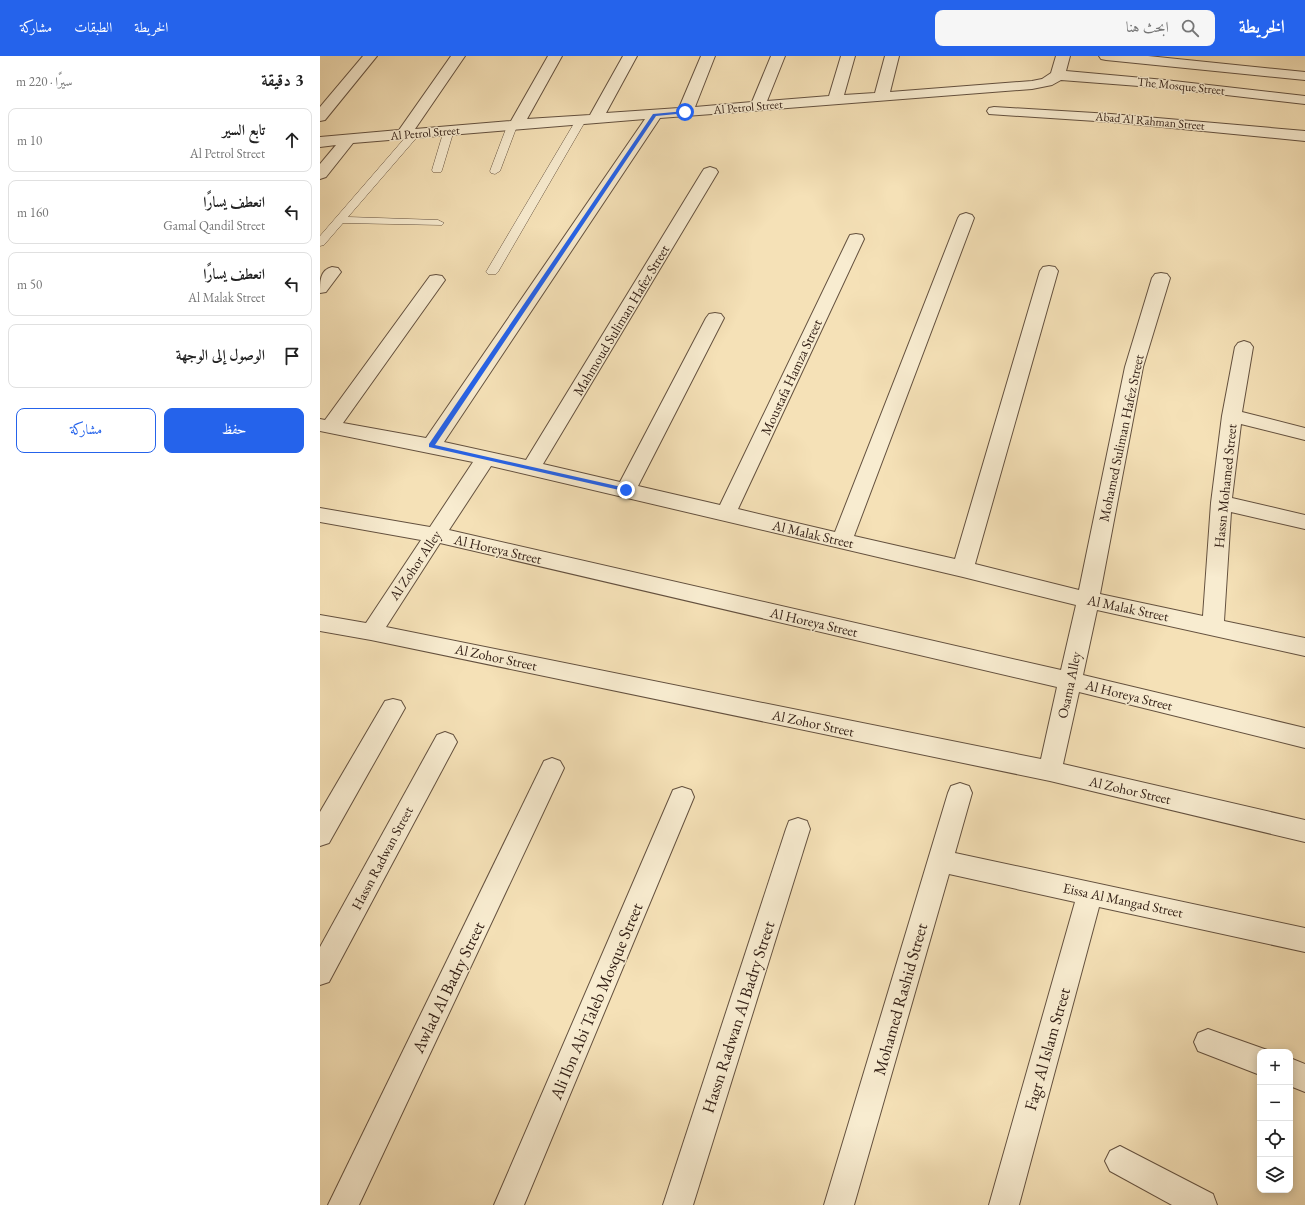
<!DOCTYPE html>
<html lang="ar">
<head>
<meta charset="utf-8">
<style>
	body { margin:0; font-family:"EB Garamond",Amiri,serif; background:#f6f6f6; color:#222; direction:rtl }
	.controls { position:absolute; right:12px; bottom:12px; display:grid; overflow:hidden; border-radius:8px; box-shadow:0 2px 10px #0003 }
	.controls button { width:36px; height:36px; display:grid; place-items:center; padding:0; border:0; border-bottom:1px solid #e0e0e0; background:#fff; color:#222; font:20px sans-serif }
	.stop { position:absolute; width:12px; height:12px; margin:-9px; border:3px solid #2563eb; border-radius:50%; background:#fff }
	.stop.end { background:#2563eb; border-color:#fff; box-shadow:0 1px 4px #0008 }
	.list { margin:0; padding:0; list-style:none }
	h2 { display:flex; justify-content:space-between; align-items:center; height:52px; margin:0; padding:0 16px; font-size:17px }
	h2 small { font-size:13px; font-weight:400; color:#767676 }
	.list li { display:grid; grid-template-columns:26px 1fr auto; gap:12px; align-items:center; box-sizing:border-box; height:64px; margin:0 8px 8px; padding:0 8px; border:1px solid #e0e0e0; border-radius:8px }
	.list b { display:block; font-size:15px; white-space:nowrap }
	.list p { margin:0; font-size:13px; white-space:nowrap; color:#767676 }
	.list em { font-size:13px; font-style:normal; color:#767676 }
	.actions { display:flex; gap:8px; padding:12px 16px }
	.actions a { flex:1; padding:9px 0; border:1px solid #2563eb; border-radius:8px; text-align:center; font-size:14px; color:#2563eb }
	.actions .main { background:#2563eb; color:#fff }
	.icon { flex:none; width:22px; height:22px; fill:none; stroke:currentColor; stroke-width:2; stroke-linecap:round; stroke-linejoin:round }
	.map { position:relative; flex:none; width:985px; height:1149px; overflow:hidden; direction:ltr }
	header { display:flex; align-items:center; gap:24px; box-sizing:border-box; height:56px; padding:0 20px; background:#2563eb; color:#fff }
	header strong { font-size:19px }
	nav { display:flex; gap:22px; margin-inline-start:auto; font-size:14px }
	.search { width:280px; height:36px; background:#f6f6f6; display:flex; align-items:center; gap:10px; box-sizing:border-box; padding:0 14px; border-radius:8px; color:#767676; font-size:15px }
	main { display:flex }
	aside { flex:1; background:#fff }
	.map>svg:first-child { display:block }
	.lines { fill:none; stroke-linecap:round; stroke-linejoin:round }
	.lane-casing { stroke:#64513f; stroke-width:1 }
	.street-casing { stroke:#64513f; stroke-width:2 }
	.lane { fill:#f8ecd0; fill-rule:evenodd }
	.street { fill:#f8ecd0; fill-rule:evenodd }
	.route { fill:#2563eb }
	.labels { text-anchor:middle; stroke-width:3; stroke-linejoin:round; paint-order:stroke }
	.far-street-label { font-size:12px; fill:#342117; stroke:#f8ecd0 }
	.street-label { font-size:14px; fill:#342117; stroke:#f8ecd0 }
	.near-street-label { font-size:17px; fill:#342117; stroke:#f8ecd0 }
</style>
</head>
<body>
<header>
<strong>الخريطة</strong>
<div class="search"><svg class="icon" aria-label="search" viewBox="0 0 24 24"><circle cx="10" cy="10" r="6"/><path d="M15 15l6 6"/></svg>ابحث هنا</div>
<nav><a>الخريطة</a><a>الطبقات</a><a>مشاركة</a></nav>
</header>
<main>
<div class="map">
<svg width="985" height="1149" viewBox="0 0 985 1149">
	<rect width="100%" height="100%" fill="#f5e1b7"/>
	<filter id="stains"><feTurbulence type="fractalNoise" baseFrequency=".005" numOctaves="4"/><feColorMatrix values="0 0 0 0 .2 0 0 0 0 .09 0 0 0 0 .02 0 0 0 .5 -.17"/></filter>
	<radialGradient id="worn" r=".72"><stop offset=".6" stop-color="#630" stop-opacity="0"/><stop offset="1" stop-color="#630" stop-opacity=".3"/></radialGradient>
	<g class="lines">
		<!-- lane casing -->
		<g class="lane-casing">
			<g id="lane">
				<polygon points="261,61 266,64 178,216 176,218 168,218 166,216 256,64"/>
				<polygon points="192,67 197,70 180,115 175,118 171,117 170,115 187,70"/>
				<polygon points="129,71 134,74 122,114 121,116 113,116 112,114 124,74"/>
				<polygon points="94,75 99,78 98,80 28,161 118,164 124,167 122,169 23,167 4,189 0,190 0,180 90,76"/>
			</g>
		</g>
		<!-- street casing -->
		<g class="street-casing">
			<g id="street">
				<polygon points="43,0 57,0 5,64 0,65 0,51"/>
				<path d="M131 0H145L95 73 191 65 228 0H242L207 63 270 59 303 0H317L286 57 359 52 381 0H395L375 51 432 46 451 0H465L447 45 509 40 521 0H535L524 39 555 37 565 0H579L570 36 712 25 722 23 731 17 736 0H750L746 15 845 24 985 40V48L845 32 741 24 732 29 712 33 340 62 124 386 206 404 382 116 384 113 390 111 396 113 398 116 223 408 300 426 386 262 389 258 395 257 401 258 404 262 318 430 400 449 528 183 530 179 536 178 542 179 544 183 418 453 515 476 638 162 640 159 646 157 652 159 654 162 534 480 635 503 720 215 723 211 729 210 735 211 738 215 655 508 759 534 805 311 832 222 835 218 841 217 847 218 850 222 823 311 780 538 883 560 891 447 902 360 915 291 918 287 924 285 930 287 933 291 922 356 985 372V384L921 368 912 442 985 459V473L911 456 904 565 985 582V600L777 554 763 619 985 672V692L759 636 743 708 985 764V786L730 725 51 584 0 575V559L46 567 101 484 0 466V452L110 471 153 406 0 375V363L5 364 110 220 116 219 122 220 125 224 23 367 106 382 325 63 33 87 6 121 0 123V108L16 89 0 91V81L79 74ZM171 410 643 521 756 549 741 614 129 474ZM120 487 737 631 721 703 66 571Z"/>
				<polygon points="779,0 828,0 985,16 985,24 786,4 781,3"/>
				<polygon points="674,51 791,58 985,75 985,85 791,66 669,58 667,55 669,52"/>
				<path d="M12 211 18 212 21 216 6 236 0 237C0 225 0 214 12 211Z"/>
				<polygon points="73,643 81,645 85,652 9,787 0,790 0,756 65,645"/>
				<polygon points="125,676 133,679 137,686 9,926 0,929 0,891 117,679"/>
				<polygon points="232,702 240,705 244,712 39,1149 8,1149 224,705"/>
				<polygon points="640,727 649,730 652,737 635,797 985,872 985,896 779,851 699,1149 669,1149 755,846 629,818 534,1149 504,1149 628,737 631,730"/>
				<polygon points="362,731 371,734 374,741 204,1149 174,1149 350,741 353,734"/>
				<polygon points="478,762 487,765 490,773 373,1149 343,1149 466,773 469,765"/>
				<polygon points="888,973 950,995 940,996 940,1019 878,995 874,986 878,977"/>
				<polygon points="970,1002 985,1008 985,1036 970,1030"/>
				<polygon points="800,1090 893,1138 897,1149 852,1149 790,1115 785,1105 790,1095"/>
			</g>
		</g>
		<!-- lane -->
		<use href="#lane" class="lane"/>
		<!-- street -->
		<use href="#street" class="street"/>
	</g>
	<!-- route -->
	<polygon class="route" points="365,55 367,57 336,60 115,389 306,432 308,433 308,436 109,391 109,388 333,58"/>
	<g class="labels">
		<!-- far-street labels -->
		<g class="far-street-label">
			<text transform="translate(861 30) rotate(6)" y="4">The Mosque Street</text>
			<text transform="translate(428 51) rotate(-5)" y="4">Al Petrol Street</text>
			<text transform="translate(830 65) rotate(5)" y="4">Abad Al Rahman Street</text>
			<text transform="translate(105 77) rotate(-5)" y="4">Al Petrol Street</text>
		</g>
		<!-- street labels -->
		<g class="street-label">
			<text transform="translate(301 264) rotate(-59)" y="5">Mahmoud Suliman Hafez Street</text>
			<text transform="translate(471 321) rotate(-65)" y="5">Moustafa Hamza Street</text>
			<text transform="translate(801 382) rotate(-78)" y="5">Mohamed Suliman Hafez Street</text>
			<text transform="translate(905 430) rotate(-84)" y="5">Hassn Mohamed Street</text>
			<text transform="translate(493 478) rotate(13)" y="5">Al Malak Street</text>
			<text transform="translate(178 493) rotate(13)" y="5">Al Horeya Street</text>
			<text transform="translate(95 509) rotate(-56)" y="5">Al Zohor Alley</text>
			<text transform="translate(808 552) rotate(12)" y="5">Al Malak Street</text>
			<text transform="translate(494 566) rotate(13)" y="5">Al Horeya Street</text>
			<text transform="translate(176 601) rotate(12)" y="5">Al Zohor Street</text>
			<text transform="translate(749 629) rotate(-78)" y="5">Osama Alley</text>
			<text transform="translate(809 639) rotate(14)" y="5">Al Horeya Street</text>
			<text transform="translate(493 667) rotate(12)" y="5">Al Zohor Street</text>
			<text transform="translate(810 734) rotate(13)" y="5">Al Zohor Street</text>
			<text transform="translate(62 802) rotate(-62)" y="5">Hassn Radwan Street</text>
			<text transform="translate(803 844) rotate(12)" y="5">Eissa Al Mangad Street</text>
		</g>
		<!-- near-street labels -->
		<g class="near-street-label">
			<text transform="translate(128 931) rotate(-64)" y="6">Awlad Al Badry Street</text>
			<text transform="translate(580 943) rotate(-74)" y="6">Mohamed Rashid Street</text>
			<text transform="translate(276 945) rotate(-67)" y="6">Ali Ibn Abi Taleb Mosque Street</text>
			<text transform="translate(418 961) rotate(-72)" y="6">Hassn Radwan Al Badry Street</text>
			<text transform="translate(727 993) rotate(-74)" y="6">Fagr Al Islam Street</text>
		</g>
	</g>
	<rect width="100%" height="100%" filter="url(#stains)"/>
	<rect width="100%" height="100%" fill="url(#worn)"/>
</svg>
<div class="controls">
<button>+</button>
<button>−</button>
<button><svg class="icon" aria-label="locate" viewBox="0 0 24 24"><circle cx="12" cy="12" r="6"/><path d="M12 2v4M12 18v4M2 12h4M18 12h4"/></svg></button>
<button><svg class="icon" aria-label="layers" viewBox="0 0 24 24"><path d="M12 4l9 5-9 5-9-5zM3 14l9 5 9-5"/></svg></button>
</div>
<div class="stop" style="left:365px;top:56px"></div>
<div class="stop end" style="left:306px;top:434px"></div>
</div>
<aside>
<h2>3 دقيقة<small>سيرًا · 220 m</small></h2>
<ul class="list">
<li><svg class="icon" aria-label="ahead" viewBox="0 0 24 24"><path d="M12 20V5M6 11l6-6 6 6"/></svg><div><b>تابع السير</b><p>Al Petrol Street</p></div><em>10 m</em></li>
<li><svg class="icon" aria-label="left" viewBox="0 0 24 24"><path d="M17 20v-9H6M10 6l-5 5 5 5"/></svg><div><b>انعطف يسارًا</b><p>Gamal Qandil Street</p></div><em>160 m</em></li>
<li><svg class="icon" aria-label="left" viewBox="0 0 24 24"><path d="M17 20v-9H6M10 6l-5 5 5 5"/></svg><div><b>انعطف يسارًا</b><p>Al Malak Street</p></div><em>50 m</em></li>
<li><svg class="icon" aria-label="arrive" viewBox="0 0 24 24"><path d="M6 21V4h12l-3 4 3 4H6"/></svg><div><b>الوصول إلى الوجهة</b></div></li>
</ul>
<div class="actions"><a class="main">حفظ</a><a>مشاركة</a></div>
</aside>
</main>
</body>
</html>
